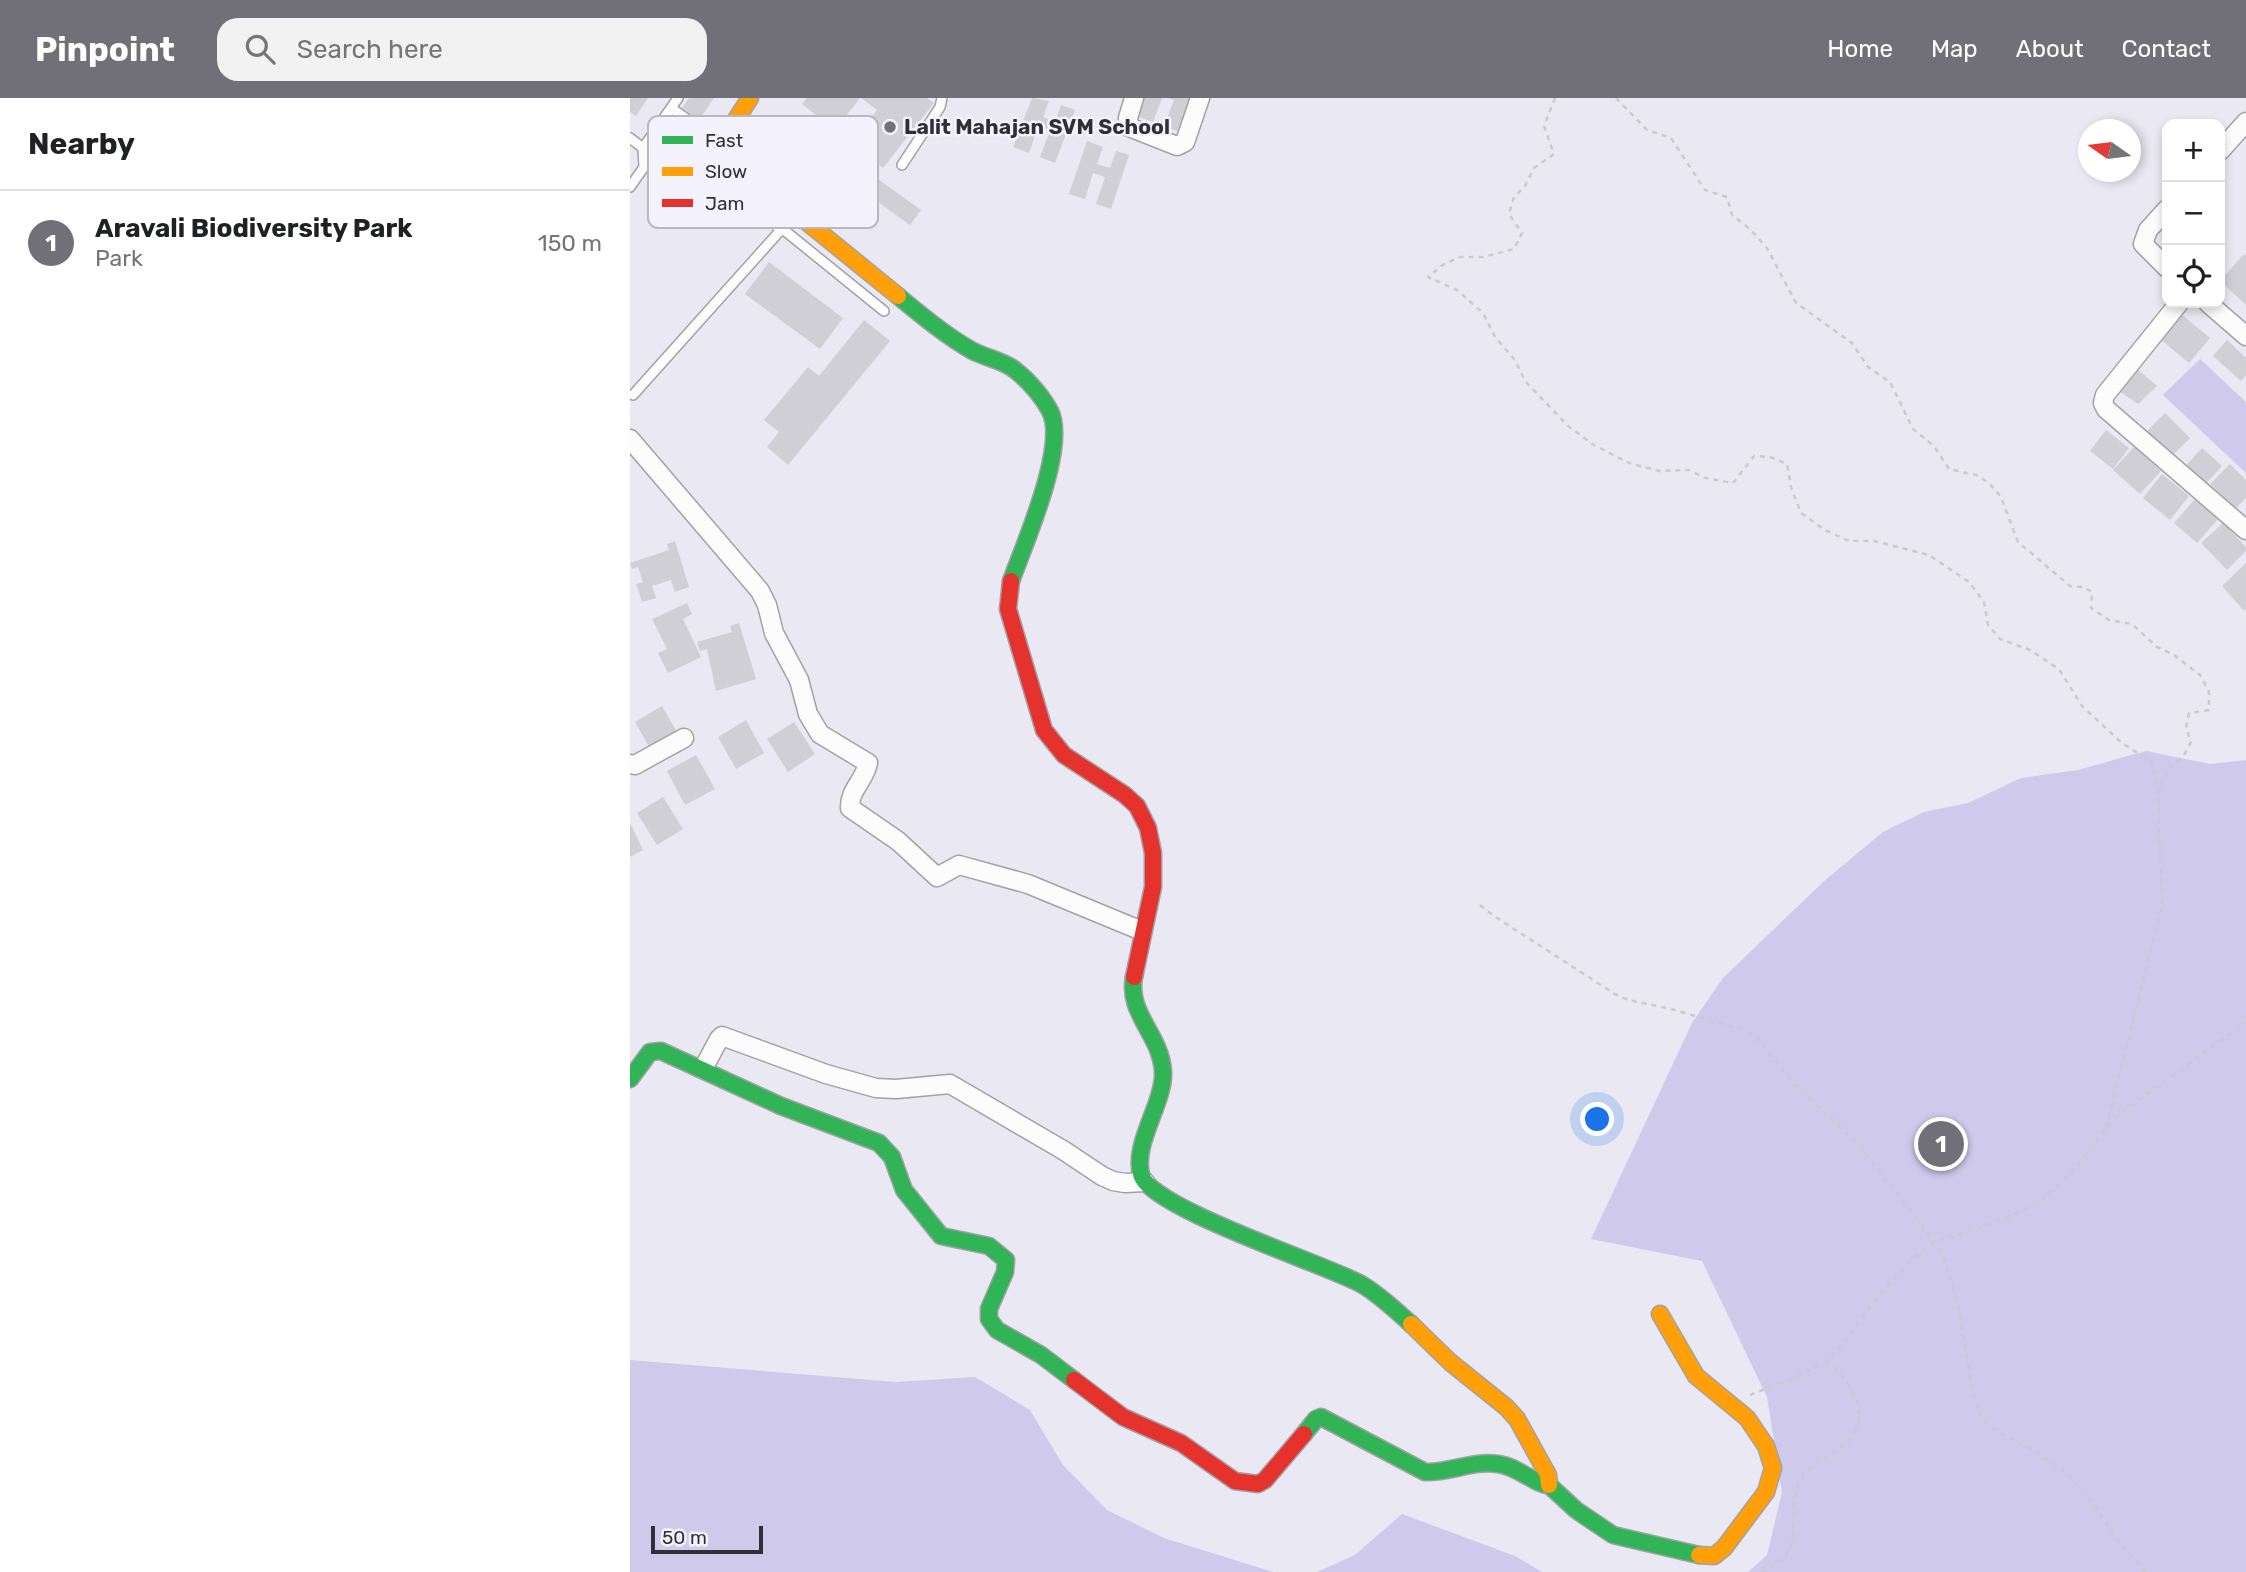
<!DOCTYPE html>
<html lang="en">
<head>
<meta charset="utf-8">
<style>
	body { margin:0; font-family:Rubik,sans-serif; background:#f2f2f2; color:#202124 }
	.controls { position:absolute; right:21px; top:21px; display:grid; overflow:hidden; border-radius:14px; box-shadow:0 4px 10px #0003 }
	.controls button { width:63px; height:63px; display:grid; place-items:center; padding:0; border:0; border-bottom:2px solid #e0e0e0; background:#fff; color:#202124; font:35px sans-serif }
	.compass { position:absolute; left:1448px; top:21px; width:63px; height:63px; border-radius:50%; background:#fff; box-shadow:0 4px 10px #0003; rotate:284deg }
	.scale { position:absolute; left:21px; bottom:18px; width:112px; box-sizing:border-box; padding-left:7px; border:4px solid #302f36; border-top:0; font-size:19px; line-height:24px; white-space:nowrap; color:#302f36; -webkit-text-stroke:5px #f4f2fd; paint-order:stroke }
	.you { position:absolute; left:968px; top:1022px; width:24px; height:24px; margin:-18px; border:5px solid #fff; border-radius:50%; background:#1a73e8; box-shadow:0 0 0 10px #1a73e833 }
	.badge { display:grid; place-items:center; width:46px; height:46px; border-radius:50%; background:#717078; color:#fff; font-size:23px; font-weight:700 }
	.pin { position:absolute; translate:-50% -50%; border:4px solid #fff; box-shadow:0 2px 7px #0006 }
	.list { margin:0; padding:0; list-style:none }
	h2 { display:flex; justify-content:space-between; align-items:center; height:91px; margin:0; padding:0 28px; font-size:30px }
	h2 small { font-size:23px; font-weight:400; color:#757577 }
	.list li { display:grid; grid-template-columns:46px 1fr auto; gap:21px; align-items:center; box-sizing:border-box; height:105px; padding:0 28px; border-top:2px solid #e0e0e0 }
	.list b { display:block; font-size:26px; white-space:nowrap }
	.list p { margin:0; font-size:23px; white-space:nowrap; color:#757577 }
	.list em { font-size:23px; font-style:normal; color:#757577 }
	.icon { flex:none; width:38px; height:38px; fill:none; stroke:currentColor; stroke-width:2; stroke-linecap:round; stroke-linejoin:round }
	.map { position:relative; flex:none; width:1616px; height:1474px; overflow:hidden }
	header { display:flex; align-items:center; gap:42px; box-sizing:border-box; height:98px; padding:0 35px; background:#717078; color:#fff }
	header strong { font-size:33px }
	nav { display:flex; gap:38px; margin-inline-start:auto; font-size:24px }
	.search { width:490px; height:63px; background:#f2f2f2; display:flex; align-items:center; gap:18px; box-sizing:border-box; padding:0 24px; border-radius:21px; color:#757577; font-size:26px }
	main { display:flex }
	aside { flex:1; background:#fff }
	.map>svg:first-child { display:block }
	.green { fill:#cfcaeb }
	.building { fill:#d0cfd6 }
	.lines { fill:none; stroke-linecap:round; stroke-linejoin:round }
	.lane-casing { stroke:#a2a1a8; stroke-width:12 }
	.street-casing { stroke:#a2a1a8; stroke-width:21 }
	.fast-casing { stroke:#a2a1a8; stroke-width:19 }
	.slow-casing { stroke:#a2a1a8; stroke-width:19 }
	.jam-casing { stroke:#a2a1a8; stroke-width:19 }
	.path { stroke:#cbcacd; stroke-width:2.5; stroke-dasharray:5 5; stroke-linecap:butt }
	.lane { stroke:#fcfcfd; stroke-width:9 }
	.street { stroke:#fcfcfd; stroke-width:18 }
	.fast { stroke:#30b455; stroke-width:16 }
	.slow { stroke:#ff9f0a; stroke-width:16 }
	.jam { stroke:#e5322d; stroke-width:16 }
	.poi-dot { fill:#717078; stroke:#f4f2fd; stroke-width:2.5 }
	.labels { text-anchor:middle; stroke-width:5; stroke-linejoin:round; paint-order:stroke }
	.poi-label { font-size:21px; font-weight:bold; fill:#302f36; stroke:#f4f2fd; text-anchor:start }
	.key { fill:#f4f2fd; stroke:#b9b8c1; stroke-width:2 }
	.key-label { font-size:19px; fill:#302f36 }
</style>
</head>
<body>
<header>
<strong>Pinpoint</strong>
<div class="search"><svg class="icon" aria-label="search" viewBox="0 0 24 24"><circle cx="10" cy="10" r="6"/><path d="M15 15l6 6"/></svg>Search here</div>
<nav><a>Home</a><a>Map</a><a>About</a><a>Contact</a></nav>
</header>
<main>
<aside>
<h2>Nearby<small></small></h2>
<ul class="list">
<li><span class="badge">1</span><div><b>Aravali Biodiversity Park</b><p>Park</p></div><em>150 m</em></li>
</ul>
</aside>
<div class="map">
<svg width="1616" height="1474" viewBox="0 0 1616 1474">
	<rect width="100%" height="100%" fill="#eae8f2"/>
	<!-- green -->
	<g class="green">
		<polygon points="1570,261 1616,304 1616,375 1533,297"/>
		<polygon points="1516,653 1580,666 1616,662 1616,1474 1118,1474 1137,1457 1152,1394 1137,1299 1072,1163 961,1141 1062,925 1093,880 1194,783 1253,734 1294,714 1338,705 1391,680 1448,672"/>
		<polygon points="0,1262 266,1284 345,1279 400,1312 433,1367 477,1412 534,1440 643,1474 0,1474"/>
		<polygon points="772,1416 885,1458 912,1474 687,1474 725,1457"/>
	</g>
	<!-- building -->
	<g class="building">
		<polygon points="0,0 18,0 6,18 0,14"/>
		<polygon points="59,0 84,0 69,22 52,10"/>
		<polygon points="177,0 230,0 205,32 172,6"/>
		<polygon points="231,0 297,0 304,5 253,70 221,45 247,12"/>
		<polygon points="402,0 419,3 413,19 425,24 431,7 445,12 425,65 410,59 420,33 408,29 399,55 383,49"/>
		<polygon points="514,0 532,0 523,24 507,18"/>
		<polygon points="538,0 562,0 549,34 534,28 544,2"/>
		<polygon points="166,22 291,112 280,127 168,47 148,75 135,65"/>
		<polygon points="457,43 473,49 467,66 480,70 486,53 499,57 481,111 466,106 475,79 463,75 455,101 439,96"/>
		<polygon points="1614,156 1616,158 1616,207 1590,183"/>
		<polygon points="139,164 213,220 190,251 115,196"/>
		<polygon points="1551,216 1580,240 1559,265 1530,241"/>
		<polygon points="234,222 260,243 158,367 137,349 149,334 134,322 178,269 189,278"/>
		<polygon points="1597,242 1616,260 1616,277 1611,283 1583,258"/>
		<polygon points="1506,270 1527,288 1508,306 1489,293"/>
		<polygon points="1535,315 1560,340 1542,358 1517,333"/>
		<polygon points="1476,332 1499,350 1483,371 1460,353"/>
		<polygon points="1504,349 1531,373 1510,396 1483,372"/>
		<polygon points="1572,350 1592,368 1574,388 1554,370"/>
		<polygon points="1600,366 1616,382 1616,400 1605,411 1580,386"/>
		<polygon points="1532,376 1559,398 1540,422 1513,400"/>
		<polygon points="1565,401 1588,421 1567,445 1544,425"/>
		<polygon points="1593,425 1616,449 1616,453 1597,472 1571,445"/>
		<polygon points="45,443 59,489 45,494 41,482 22,488 26,500 12,504 6,486 13,484 8,469 2,471 0,465 39,452 37,446"/>
		<polygon points="1616,465 1616,511 1614,513 1592,488"/>
		<polygon points="57,505 62,516 53,521 71,559 38,575 28,555 37,551 22,521"/>
		<polygon points="109,525 126,581 86,593 77,551 70,553 67,544 102,534 100,528"/>
		<polygon points="32,608 51,641 23,656 5,624"/>
		<polygon points="116,622 134,655 106,671 88,639"/>
		<polygon points="164,624 185,656 158,674 137,641"/>
		<polygon points="66,657 85,691 55,707 37,673"/>
		<polygon points="33,699 53,731 27,747 7,715"/>
		<polygon points="0,725 13,752 0,759"/>
	</g>
	<g class="lines">
		<!-- lane casing -->
		<g class="lane-casing">
			<g id="lane">
				<polyline points="41,10 88,43"/>
				<polyline points="0,40 13,50"/>
				<polyline points="272,67 310,9 312,0"/>
				<polyline points="0,89 14,69 13,50 48,0"/>
				<polyline points="149,128 254,213"/>
				<polyline points="3,297 149,134 147,126 84,75 79,67 86,52"/>
			</g>
		</g>
		<!-- street casing -->
		<g class="street-casing">
			<g id="street">
				<polyline points="504,0 498,20 499,29 547,48 555,44 570,0"/>
				<polyline points="1590,53 1616,24"/>
				<polyline points="1537,111 1518,132 1513,146 1537,170"/>
				<polyline points="1549,205 1475,297 1473,305 1476,311 1616,432"/>
				<polyline points="1578,205 1616,238"/>
				<path d="M0 341 130 493 137 507 144 535 169 582 178 616 190 636 238 665C235 682 219 692 220 710L268 743 307 779 329 767 398 786 512 833"/>
				<polyline points="0,666 5,667 54,640"/>
				<polyline points="73,971 89,941 92,938 196,976 246,990 266,991 320,986 433,1052 472,1078 483,1083 495,1085 515,1084"/>
			</g>
		</g>
		<!-- fast casing -->
		<g class="fast-casing">
			<g id="fast">
				<path d="M268 198C291 217 315 237 341 252 355 260 373 262 385 272 398 282 412 298 420 313 438 348 394 447 381 483"/>
				<path d="M504 879C497 916 530 935 533 973 535 1004 503 1044 511 1076 519 1110 695 1166 731 1186 750 1197 765 1212 781 1226"/>
				<polyline points="0,981 20,954 31,953 151,1008 249,1045 262,1059 274,1092 311,1138 359,1148 376,1162 375,1174 359,1211 359,1221 367,1232 411,1257 444,1282"/>
				<path d="M674 1336 686 1321 691 1319 795 1374C820 1375 843 1362 868 1366 887 1368 906 1387 919 1387L946 1412 983 1437 1069 1457"/>
			</g>
		</g>
		<!-- slow casing -->
		<g class="slow-casing">
			<g id="slow">
				<polyline points="120,0 87,51 268,198"/>
				<polyline points="1030,1216 1066,1278 1117,1320 1136,1348 1143,1370 1136,1394 1094,1450 1084,1458 1069,1457"/>
				<polyline points="781,1226 820,1264 876,1309 887,1321 918,1377 919,1387"/>
			</g>
		</g>
		<!-- jam casing -->
		<g class="jam-casing">
			<g id="jam">
				<polyline points="381,483 378,511 414,632 434,657 495,697 507,708 518,730 523,755 523,789 504,879"/>
				<polyline points="444,1282 493,1319 551,1345 605,1383 628,1386 635,1382 674,1336"/>
			</g>
		</g>
		<!-- path -->
		<g class="path">
			<polyline points="925,0 914,28 924,56 904,70 895,88 884,99 879,116 892,135 884,151 853,159 830,159 814,166 798,179 827,192 853,215 865,239 885,262 895,283 938,328 964,347 999,365 1029,373 1059,372 1075,380 1103,385 1124,358 1140,359 1157,366 1161,389 1171,415 1195,432 1219,443 1244,443 1299,457 1339,484 1354,504 1358,527 1370,541 1400,552 1429,571 1452,608 1492,645 1522,664 1528,692 1532,807 1476,1030"/>
			<polyline points="986,0 1017,32 1041,40 1075,92 1097,99 1102,117 1120,131 1137,150 1166,205 1222,245 1238,269 1260,284 1283,331 1304,348 1319,371 1346,377 1359,385 1371,399 1388,444 1440,488 1453,489 1462,494 1461,510 1479,522 1502,526 1527,549 1544,557 1570,577 1579,594 1579,612 1559,615 1556,630 1561,644 1553,659 1541,668 1528,692"/>
			<polyline points="850,807 864,818 988,898 999,902 1041,911 1113,932 1125,938 1164,986 1229,1047 1305,1144 1314,1160 1328,1206 1343,1295 1351,1318 1358,1327 1370,1335 1401,1351 1436,1374 1469,1413 1486,1441 1516,1474"/>
			<path d="M1120 1297C1148 1285 1185 1276 1207 1253 1216 1243 1224 1230 1233 1218 1253 1192 1277 1162 1305 1144 1343 1131 1397 1118 1427 1089 1451 1067 1467 1038 1491 1015L1616 924"/>
			<path d="M1131 1474C1182 1452 1154 1425 1168 1387 1180 1356 1230 1355 1229 1317 1228 1294 1212 1277 1197 1262"/>
		</g>
		<!-- lane -->
		<use href="#lane" class="lane"/>
		<!-- street -->
		<use href="#street" class="street"/>
		<!-- fast -->
		<use href="#fast" class="fast"/>
		<!-- slow -->
		<use href="#slow" class="slow"/>
		<!-- jam -->
		<use href="#jam" class="jam"/>
	</g>
	<!-- markers -->
	<circle class="poi-dot" cx="260" cy="29" r="7"/>
	<g class="labels">
		<!-- poi labels -->
		<g class="poi-label">
			<text x="274" y="36">Lalit Mahajan SVM School</text>
		</g>
	</g>
	<!-- legend -->
	<rect x="18" y="18" width="230" height="112" rx="10" class="key"/>
	<rect x="32" y="38" width="31" height="8" fill="#30b455"/>
	<rect x="32" y="69" width="31" height="9" fill="#ff9f0a"/>
	<rect x="32" y="101" width="31" height="8" fill="#e5322d"/>
	<g class="key-label">
		<text x="75" y="49">Fast</text>
		<text x="75" y="80">Slow</text>
		<text x="75" y="112">Jam</text>
	</g>
</svg>
<div class="controls">
<button>+</button>
<button>−</button>
<button><svg class="icon" aria-label="locate" viewBox="0 0 24 24"><circle cx="12" cy="12" r="6"/><path d="M12 2v4M12 18v4M2 12h4M18 12h4"/></svg></button>
</div>
<svg class="compass" viewBox="-18 -18 36 36"><path d="M0-13l5 13h-10z" fill="#e53935"/><path d="M0 13l5-13h-10z" fill="#757577"/></svg>
<div class="scale">50 m</div>
<div class="you"></div>
<div class="pin badge" style="left:1311px;top:1046px">1</div>
</div>
</main>
</body>
</html>
